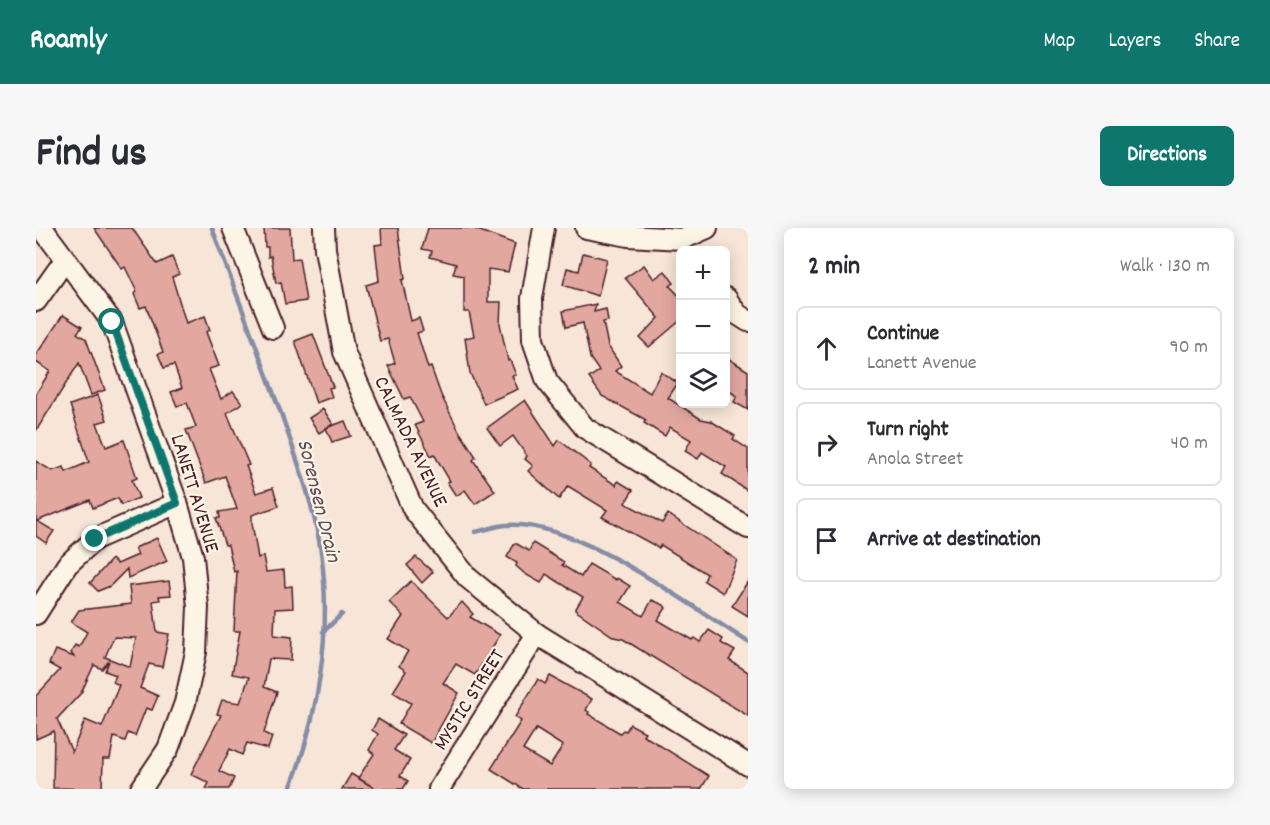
<!DOCTYPE html>
<html lang="en">
<head>
<meta charset="utf-8">
<style>
	body { margin:0; font-family:Dekko,sans-serif; background:#f7f7f7; color:#2b2b33 }
	.controls { position:absolute; right:18px; top:18px; display:grid; overflow:hidden; border-radius:9px; box-shadow:0 3px 15px #0003 }
	.controls button { width:54px; height:54px; display:grid; place-items:center; padding:0; border:0; border-bottom:2px solid #e1e1e2; background:#fff; color:#2b2b33; font:30px sans-serif }
	.stop { position:absolute; width:18px; height:18px; margin:-14px; border:4px solid #0f766e; border-radius:50%; background:#fff }
	.stop.end { background:#0f766e; border-color:#fff; box-shadow:0 2px 6px #0008 }
	.list { margin:0; padding:0; list-style:none }
	h2 { display:flex; justify-content:space-between; align-items:center; height:78px; margin:0; padding:0 24px; font-size:26px }
	h2 small { font-size:20px; font-weight:400; color:#7c7c81 }
	.list li { display:grid; grid-template-columns:39px 1fr auto; gap:18px; align-items:center; box-sizing:border-box; height:84px; margin:0 12px 12px; padding:0 12px; border:2px solid #e1e1e2; border-radius:9px }
	.list b { display:block; font-size:22px; white-space:nowrap }
	.list p { margin:0; font-size:20px; white-space:nowrap; color:#7c7c81 }
	.list em { font-size:20px; font-style:normal; color:#7c7c81 }
	.icon { flex:none; width:33px; height:33px; fill:none; stroke:currentColor; stroke-width:2; stroke-linecap:round; stroke-linejoin:round }
	.map { position:relative; flex:none; width:712px; height:561px; overflow:hidden; border-radius:9px }
	header { display:flex; align-items:center; gap:36px; box-sizing:border-box; height:84px; padding:0 30px; background:#0f766e; color:#fff }
	header strong { font-size:28px }
	nav { display:flex; gap:33px; margin-inline-start:auto; font-size:21px }
	.intro { display:flex; align-items:center; justify-content:space-between; box-sizing:border-box; height:144px; padding:0 36px }
	h1 { margin:0; font-size:42px }
	.button { padding:15px 27px; border-radius:9px; background:#0f766e; color:#fff; font-size:21px; font-weight:700 }
	main { display:flex; gap:36px; padding:0 36px }
	aside { flex:1; background:#fff; border-radius:9px; box-shadow:0 3px 15px #0003 }
	.map>svg:first-child { display:block }
	.lines { fill:none; stroke-linecap:round; stroke-linejoin:round }
	.stream { stroke:#858ca5; stroke-width:4.5 }
	.building { fill:#e2a8a0; stroke:#4a1f2b; stroke-width:1.5; fill-rule:evenodd }
	.minor-casing { stroke:#4a1f2b; stroke-width:24 }
	.minor { stroke:#fcf5e5; stroke-width:20 }
	.route { stroke:#0f766e; stroke-width:8 }
	.labels { text-anchor:middle; stroke-width:4.5; stroke-linejoin:round; paint-order:stroke }
	.street-label { font-size:21px; fill:#4a1f2b; stroke:#fcf5e5 }
	.water-label { font-size:22px; font-style:italic; fill:#634c5e; stroke:#fcf5e5 }
</style>
</head>
<body>
<header>
<strong>Roamly</strong>
<nav><a>Map</a><a>Layers</a><a>Share</a></nav>
</header>
<div class="intro"><h1>Find us</h1><a class="button">Directions</a></div>
<main>
<div class="map">
<svg width="712" height="561" viewBox="0 0 712 561">
	<rect width="100%" height="100%" fill="#f7e6d7"/>
	<filter id="ink" filterUnits="userSpaceOnUse"><feTurbulence type="fractalNoise" baseFrequency=".0167" numOctaves="2"/><feDisplacementMap in="SourceGraphic" scale="12" xChannelSelector="R" yChannelSelector="G"/><feConvolveMatrix kernelMatrix="1 2 1 2 8 2 1 2 1" color-interpolation-filters="sRGB"/></filter>
	<g filter="url(#ink)">
		<g class="lines">
			<!-- stream -->
			<g class="stream">
				<path d="M176 0C199 63 223 125 246 188 261 232 278 277 285 324 296 402 283 487 254 561"/>
				<path d="M439 304C449 302 460 298 470 297 540 291 653 377 712 414"/>
				<polyline points="287,404 306,386"/>
			</g>
		</g>
		<!-- building -->
		<g class="building">
			<polygon points="58,0 96,0 121,36 136,29 143,46 136,49 150,95 169,88 174,102 170,104 183,138 173,141 185,171 197,163 206,175 191,185 213,237 210,238 220,265 237,260 243,278 216,287 216,295 222,330 227,328 230,344 248,342 249,359 256,358 257,380 239,381 238,407 256,409 255,432 233,431 228,459 241,464 228,505 236,509 232,521 211,515 206,527 194,521 183,543 198,550 193,561 170,561 173,555 155,546 185,487 181,486 186,472 204,475 213,449 196,446 204,403 198,403 201,343 198,344 192,317 189,317 180,290 184,290 183,284 201,281 189,248 170,255 150,202 160,199 151,175 141,178 135,164 146,160 138,137 128,140 122,126 127,124 110,78 104,80 98,66 101,64 89,39 86,41"/>
			<polygon points="228,0 254,0 256,31 263,30 270,73 249,76 245,54 240,55 235,28 232,29 232,19 229,19"/>
			<polygon points="345,0 362,0 369,51 366,52 375,93 383,90 387,103 381,105 392,140 395,139 405,167 423,203 440,229 437,232 459,263 439,276 429,262 420,268 411,254 414,253 398,226 395,228 379,197 387,194 374,169 368,171 352,138 359,135 352,111 344,113 330,57 343,53 339,17 346,16"/>
			<polygon points="392,0 436,0 479,16 472,44 452,41 452,74 465,74 464,96 472,133 474,132 480,147 476,148 482,161 448,176 434,145 429,110 438,108 433,84 428,84 428,48 417,46 420,36 394,29 396,23 386,21"/>
			<polygon points="547,25 571,31 562,68 527,57 531,40 543,43"/>
			<polygon points="608,37 618,51 629,43 638,55 634,58 645,70 645,92 613,119 604,110 623,90 589,50"/>
			<polygon points="560,76 558,84 570,81 572,93 567,94 572,118 585,138 579,143 614,165 625,144 642,155 632,170 665,191 675,193 699,208 697,211 712,221 712,263 686,246 690,239 666,224 662,231 649,223 655,212 634,199 629,208 608,195 610,192 566,168 553,150 563,143 554,130 547,95 530,99 527,83"/>
			<polygon points="27,87 46,99 41,105 50,111 69,162 55,167 43,135 0,203 0,166 14,143 0,134 0,127"/>
			<polygon points="277,106 297,159 293,160 296,169 280,175 259,113"/>
			<polygon points="690,129 712,143 712,182 698,174 701,168 690,161"/>
			<polygon points="62,167 71,192 61,195 70,219 88,212 101,250 96,252 103,270 85,277 82,270 57,280 54,272 1,293 18,303 10,315 0,308 0,233 16,243 28,239 30,244 53,234 34,177"/>
			<polygon points="489,172 519,218 523,212 555,237 553,240 580,257 582,253 597,262 589,275 626,295 632,286 701,332 687,365 668,353 671,346 625,317 623,320 566,289 571,282 532,258 523,271 492,243 497,238 489,231 491,228 477,208 464,218 451,200"/>
			<polygon points="287,181 297,196 283,205 273,190"/>
			<polygon points="309,193 315,208 296,214 290,200"/>
			<polygon points="121,310 131,333 92,350 91,341 74,358 62,363 54,355 76,331 81,336 102,327 99,320"/>
			<polygon points="479,315 493,323 497,315 528,334 526,337 545,349 553,336 580,352 581,350 594,358 584,374 607,388 616,372 628,377 630,380 622,392 656,412 658,410 664,414 673,402 687,411 685,415 699,423 693,432 712,444 712,488 587,411 578,409 539,382 547,369 510,346 505,355 489,346 480,338 481,335 471,329"/>
			<polygon points="380,329 397,344 386,355 371,337"/>
			<path d="M133 353 135 367 123 368 124 372 117 373 121 404 133 406 126 439 113 436 104 460 122 468 116 482 110 480 99 508 92 505 89 513 78 509 74 531H67L66 561 17 560 18 503 0 511V468L24 442 13 436 19 422 38 429 35 425 39 417 43 419 51 404 35 394 43 382 95 376 93 358ZM78 409 100 410 94 439 69 429ZM73 433 69 443 80 447 77 454 83 457 66 499 49 492 36 524 21 491 45 465 58 437 66 441Z"/>
			<polygon points="375,353 412,389 426,374 437,386 434,389 464,407 439,447 420,436 407,455 423,465 395,515 363,496 375,475 357,464 370,443 363,438 372,423 352,411 367,388 353,374"/>
			<polygon points="712,353 712,388 696,378"/>
			<path d="M514 448 556 471 550 482 553 484 552 486 584 505 587 502 590 503 594 496 609 504 607 507 673 548 665 561H487L455 541 485 493 479 489 502 451 509 456ZM500 501 527 518 514 538 487 522Z"/>
			<polygon points="342,491 368,507 358,522 374,532 364,548 372,553 367,561 340,561 322,550 338,526 333,522 342,506 336,502"/>
			<polygon points="315,546 340,561 306,561"/>
		</g>
		<g class="lines">
			<!-- minor casing -->
			<g class="minor-casing">
				<g id="minor">
					<polyline points="6,0 76,94 141,275 157,329 162,379 160,424 149,475 132,521 105,561"/>
					<polyline points="197,0 237,100"/>
					<polyline points="288,0 289,21 308,124 377,281 432,350 501,406 712,537"/>
					<polyline points="508,0 496,70 497,112 511,153 549,200 712,300"/>
					<polyline points="550,0 592,8 646,11 671,0"/>
					<polyline points="690,70 701,86 712,93"/>
					<polyline points="0,73 29,32"/>
					<polyline points="0,386 31,337 59,311 141,275"/>
					<polyline points="403,561 501,406"/>
				</g>
			</g>
			<!-- minor -->
			<use href="#minor" class="minor"/>
		</g>
	</g>
	<g class="lines" filter="url(#ink)">
		<!-- route -->
		<polyline class="route" points="59,311 141,275 76,94"/>
	</g>
	<g class="labels">
		<!-- street labels -->
		<g class="street-label">
			<text transform="translate(376 213) rotate(64)" y="7">CALMADA AVENUE</text>
			<text transform="translate(160 265) rotate(73)" y="7">LANETT AVENUE</text>
			<text transform="translate(432 471) rotate(-58)" y="7">MYSTIC STREET</text>
		</g>
		<!-- water labels -->
		<g class="water-label">
			<text transform="translate(285 272) rotate(76)" y="8">Sorensen Drain</text>
		</g>
	</g>
</svg>
<div class="controls">
<button>+</button>
<button>−</button>
<button><svg class="icon" aria-label="layers" viewBox="0 0 24 24"><path d="M12 4l9 5-9 5-9-5zM3 14l9 5 9-5"/></svg></button>
</div>
<div class="stop" style="left:76px;top:94px"></div>
<div class="stop end" style="left:59px;top:311px"></div>
</div>
<aside>
<h2>2 min<small>Walk · 130 m</small></h2>
<ul class="list">
<li><svg class="icon" aria-label="ahead" viewBox="0 0 24 24"><path d="M12 20V5M6 11l6-6 6 6"/></svg><div><b>Continue</b><p>Lanett Avenue</p></div><em>90 m</em></li>
<li><svg class="icon" aria-label="right" viewBox="0 0 24 24"><path d="M7 20v-9h11M14 6l5 5-5 5"/></svg><div><b>Turn right</b><p>Anola Street</p></div><em>40 m</em></li>
<li><svg class="icon" aria-label="arrive" viewBox="0 0 24 24"><path d="M6 21V4h12l-3 4 3 4H6"/></svg><div><b>Arrive at destination</b></div></li>
</ul>
</aside>
</main>
</body>
</html>
